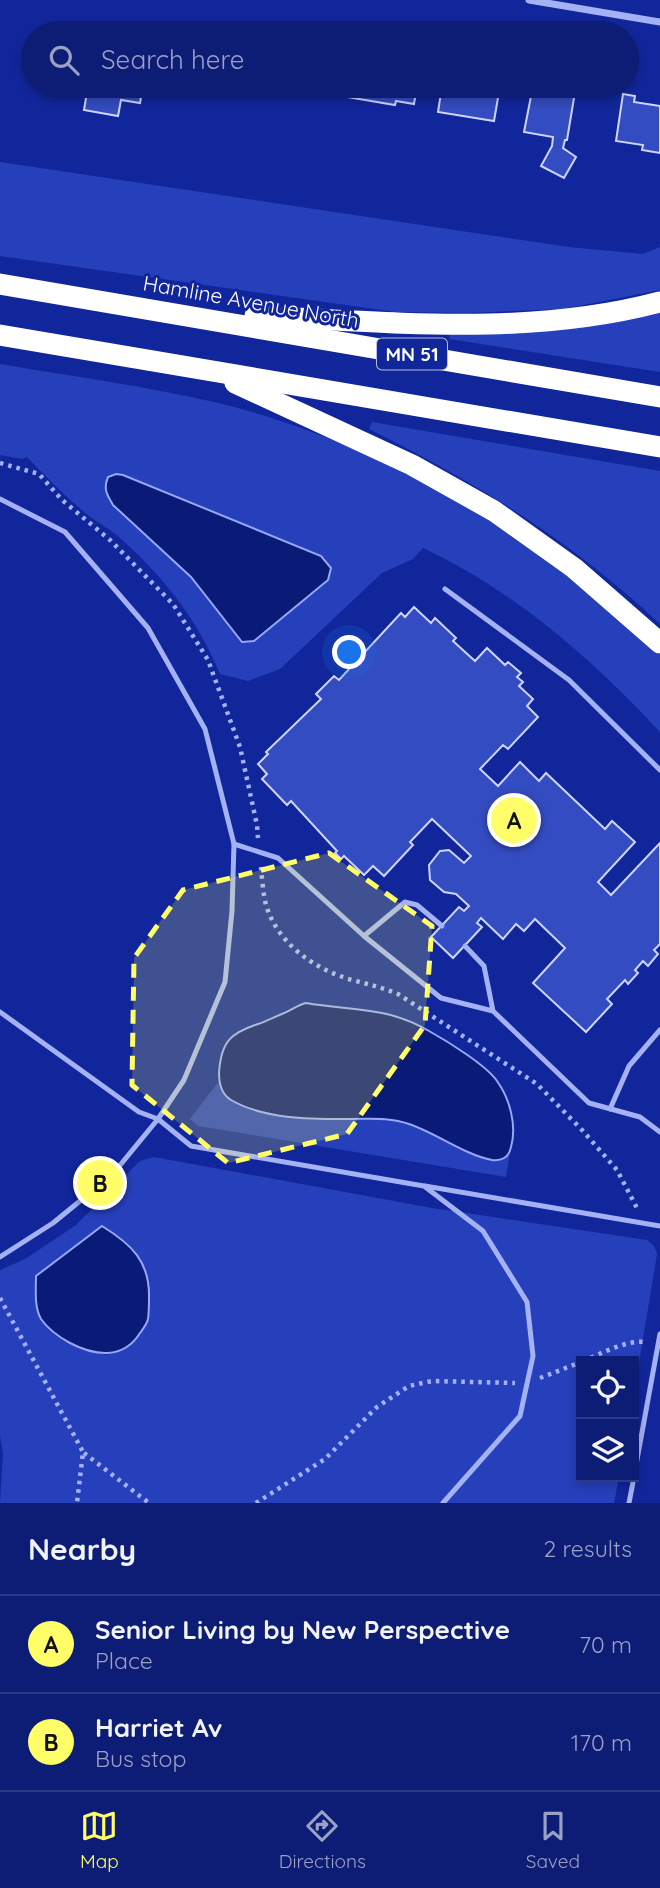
<!DOCTYPE html>
<html lang="en">
<head>
<meta charset="utf-8">
<style>
	body { margin:0; font-family:Quicksand,sans-serif; background:#1b297c; color:#f1f3f6 }
	.controls { position:absolute; right:21px; bottom:21px; display:grid; overflow:hidden; border-radius:0px; box-shadow:0 4px 10px #0003 }
	.controls button { width:63px; height:63px; display:grid; place-items:center; padding:0; border:0; border-bottom:2px solid #2d3a86; background:#0d1c74; color:#f1f3f6; font:35px sans-serif }
	.you { position:absolute; left:350px; top:653px; width:24px; height:24px; margin:-18px; border:5px solid #fff; border-radius:50%; background:#1a73e8; box-shadow:0 0 0 10px #1a73e833 }
	.badge { display:grid; place-items:center; width:46px; height:46px; border-radius:50%; background:#fffe68; color:#111; font-size:23px; font-weight:700 }
	.pin { position:absolute; translate:-50% -50%; border:4px solid #fff; box-shadow:0 2px 7px #0006 }
	.list { margin:0; padding:0; list-style:none }
	h2 { display:flex; justify-content:space-between; align-items:center; height:91px; margin:0; padding:0 28px; font-size:30px }
	h2 small { font-size:23px; font-weight:400; color:#9aa1c5 }
	.list li { display:grid; grid-template-columns:46px 1fr auto; gap:21px; align-items:center; box-sizing:border-box; height:98px; padding:0 28px; border-top:2px solid #2d3a86 }
	.list b { display:block; font-size:26px; white-space:nowrap }
	.list p { margin:0; font-size:23px; white-space:nowrap; color:#9aa1c5 }
	.list em { font-size:23px; font-style:normal; color:#9aa1c5 }
	.icon { flex:none; width:38px; height:38px; fill:none; stroke:currentColor; stroke-width:2; stroke-linecap:round; stroke-linejoin:round }
	.map { position:relative; flex:none; width:660px; height:1503px; overflow:hidden }
	.search { position:absolute; background:#0d1c74; box-shadow:0 4px 10px #0003; left:21px; right:21px; top:21px; height:77px; display:flex; align-items:center; gap:18px; box-sizing:border-box; padding:0 24px; border-radius:38px; color:#9aa1c5; font-size:26px }
	.sheet { height:287px; background:#0d1c74 }
	nav { display:flex; justify-content:space-around; align-items:center; box-sizing:border-box; height:98px; border-top:2px solid #2d3a86; background:#0d1c74; font-size:19px; color:#9aa1c5 }
	nav a { display:grid; justify-items:center; gap:4px }
	nav .on { color:#fffe68 }
	.map>svg:first-child { display:block }
	.green { fill:#2640bc; fill-rule:evenodd }
	.water { fill:#0a1a77; stroke:#96a8f8; stroke-width:2 }
	.building { fill:#344cc1; stroke:#cdd5fe; stroke-width:2 }
	.lines { fill:none; stroke-linecap:round; stroke-linejoin:round }
	.path { stroke:#a4b2f4; stroke-width:4.5; stroke-dasharray:3.5 5; stroke-linecap:butt }
	.service { stroke:#a4b2f4; stroke-width:5 }
	.minor { stroke:#a4b2f4; stroke-width:7 }
	.motorway { stroke:#fff; stroke-width:21 }
	.marked { fill:#fffe68; fill-opacity:0.2; stroke:#fffe68; stroke-width:5; stroke-dasharray:14 9; stroke-linejoin:round }
	.labels { text-anchor:middle; stroke-width:6; stroke-linejoin:round; paint-order:stroke }
	.shield { fill:#11269b; stroke:#b8bee1; stroke-width:2 }
	.shield-label { font-size:19px; font-weight:bold; fill:#fff }
	.street-label { font-size:21px; fill:#fff; stroke:#11269b }
</style>
</head>
<body>
<div class="map">
<svg width="660" height="1503" viewBox="0 0 660 1503">
	<rect width="100%" height="100%" fill="#11269b"/>
	<!-- green -->
	<g class="green">
		<polygon points="0,162 569,247 643,254 660,247 660,290 563,309 467,313 396,312 0,256"/>
		<polygon points="660,311 660,372 449,339 450,333"/>
		<path d="M0 364C71 376 143 386 214 402 384 443 535 535 660 655V732C592 659 515 591 423 548L413 559 382 573 280 669 248 681 220 674C198 620 163 576 120 538 111 529 99 524 89 516 67 498 47 478 27 457L22 459 0 455ZM123 475 321 556 328 563 242 642 191 577 113 505Z"/>
		<path d="M372 422 660 471V624C572 541 477 483 369 429Z"/>
		<path d="M219 1081C236 1135 365 1110 408 1123 430 1130 456 1149 476 1155 485 1157 498 1155 508 1155L511 1147 506 1177 198 1126 190 1119Z"/>
		<path d="M154 1157 432 1208 647 1240 654 1246 657 1254 634 1393V1361H581V1477H619L614 1503H0L3 1453 0 1436V1270L25 1259 76 1225 140 1161ZM117 1235 132 1248 144 1265 117 1352 106 1355 79 1348Z"/>
	</g>
	<!-- water -->
	<g class="water">
		<path d="M116 474 123 475 321 556 331 568 328 580 254 641 242 642 191 577 113 505C107 495 103 489 108 477Z"/>
		<path d="M306 1003C352 1011 386 1006 429 1031 447 1041 486 1065 497 1081 510 1099 517 1126 511 1147 509 1157 502 1161 492 1160 465 1155 436 1133 409 1124 390 1117 370 1119 351 1119 313 1119 266 1120 231 1100 221 1094 219 1084 219 1073 221 1041 231 1033 258 1024 267 1021 274 1017 282 1014 291 1011 297 1005 306 1003Z"/>
		<path d="M102 1226C131 1244 150 1261 149 1298 149 1304 149 1312 148 1319 147 1324 143 1329 140 1333 123 1360 95 1356 70 1343 59 1337 48 1329 41 1319 34 1307 36 1289 36 1276Z"/>
	</g>
	<!-- building -->
	<g class="building">
		<polygon points="88,86 113,89 113,86 143,86 140,103 121,100 118,116 84,110"/>
		<polygon points="182,86 229,86 228,94"/>
		<polygon points="417,86 414,104 396,101 395,105 341,96 342,89 326,87"/>
		<polygon points="442,86 465,86 499,92 494,121 438,112"/>
		<polygon points="533,86 576,86 567,140 565,140 563,148 576,157 564,178 541,166 552,146 553,137 524,132"/>
		<polygon points="623,94 635,96 634,102 660,106 660,153 642,150 643,145 616,141"/>
		<polygon points="414,607 431,623 435,618 456,638 453,641 475,661 487,648 505,665 508,662 521,673 517,677 523,682 519,686 533,699 527,706 538,717 508,749 503,745 480,769 498,786 520,762 539,781 546,773 605,829 612,821 635,842 598,882 611,895 660,843 660,944 654,950 658,954 648,966 643,961 635,970 638,973 628,984 625,980 607,999 612,1004 586,1032 533,983 565,948 535,919 524,931 516,924 503,939 481,918 477,923 482,927 453,958 431,937 459,907 464,911 469,906 456,894 444,892 430,880 429,865 440,851 449,850 464,863 471,856 432,819 410,842 413,845 384,876 373,866 364,875 344,856 341,859 335,853 337,851 291,801 287,805 262,779 267,774 258,764 268,754 266,752 321,699 316,694 334,676 339,680 401,613 405,617"/>
	</g>
	<g class="lines">
		<!-- path -->
		<g class="path">
			<polyline points="0,463 39,474 62,500 110,540 173,604 208,660 240,747 257,825 258,838"/>
			<path d="M261 867C262 879 263 893 266 905 278 944 314 969 352 980 368 984 383 988 398 994L537 1084 583 1131 617 1170 638 1210"/>
			<polyline points="0,1298 83,1452 77,1503"/>
			<path d="M583 1361C601 1354 625 1340 645 1342"/>
			<polyline points="540,1378 581,1362"/>
			<polyline points="84,1453 149,1503"/>
			<polyline points="256,1503 325,1459 377,1407 409,1386 432,1381 515,1383"/>
		</g>
		<!-- service -->
		<g class="service">
			<polyline points="0,499 65,532 148,628 205,729 234,844 232,911 225,982 184,1080 158,1119 112,1175 53,1223 0,1257"/>
			<polyline points="445,589 569,680 660,770"/>
			<polyline points="234,844 278,858 364,936 441,998 493,1011 589,1103 640,1117 660,1132"/>
			<polyline points="364,936 405,902 417,905 442,926"/>
			<polyline points="465,946 484,966 493,1011"/>
			<polyline points="0,1012 139,1112 158,1119 191,1146 424,1186 483,1231 527,1302 533,1356 520,1416 443,1503"/>
			<polyline points="610,1109 629,1066 660,1030"/>
			<polyline points="425,1186 660,1226"/>
			<polyline points="634,1476 660,1334"/>
			<polyline points="629,1503 634,1477"/>
		</g>
		<!-- minor -->
		<polyline class="minor" points="529,0 660,22"/>
		<!-- motorway -->
		<g class="motorway">
			<polyline points="0,284 660,397"/>
			<path d="M255 316C389 322 529 337 660 302"/>
			<polyline points="0,335 660,447"/>
			<polyline points="235,383 412,465 494,511 574,568 660,643"/>
		</g>
	</g>
	<!-- marked area -->
	<path class="marked" d="M329 853 432 926 425 1025 347 1134 228 1163 132 1085 134 958 183 890Z"/>
	<g class="labels">
		<!-- shield labels -->
		<rect class="shield" x="377" y="338.5" width="70" height="31" rx="5"/>
		<g class="shield-label">
			<text x="412" y="361">MN 51</text>
		</g>
		<!-- street labels -->
		<g class="street-label">
			<text transform="translate(251 302) rotate(10)" y="7">Hamline Avenue North</text>
		</g>
	</g>
</svg>
<div class="controls">
<button><svg class="icon" aria-label="locate" viewBox="0 0 24 24"><circle cx="12" cy="12" r="6"/><path d="M12 2v4M12 18v4M2 12h4M18 12h4"/></svg></button>
<button><svg class="icon" aria-label="layers" viewBox="0 0 24 24"><path d="M12 4l9 5-9 5-9-5zM3 14l9 5 9-5"/></svg></button>
</div>
<div class="you"></div>
<div class="pin badge" style="left:514px;top:820px">A</div>
<div class="pin badge" style="left:100px;top:1183px">B</div>
<div class="search"><svg class="icon" aria-label="search" viewBox="0 0 24 24"><circle cx="10" cy="10" r="6"/><path d="M15 15l6 6"/></svg>Search here</div>
</div>
<section class="sheet">
<h2>Nearby<small>2 results</small></h2>
<ul class="list">
<li><span class="badge">A</span><div><b>Senior Living by New Perspective</b><p>Place</p></div><em>70 m</em></li>
<li><span class="badge">B</span><div><b>Harriet Av</b><p>Bus stop</p></div><em>170 m</em></li>
</ul>
</section>
<nav>
<a class="on"><svg class="icon" aria-label="map" viewBox="0 0 24 24"><path d="M3 6l6-2 6 2 6-2v14l-6 2-6-2-6 2zM9 4v14M15 6v14"/></svg>Map</a>
<a><svg class="icon" aria-label="directions" viewBox="0 0 24 24"><path d="M12 3l9 9-9 9-9-9zM9 14v-3h6M13 9l2 2-2 2"/></svg>Directions</a>
<a><svg class="icon" aria-label="saved" viewBox="0 0 24 24"><path d="M7 4h10v16l-5-4-5 4z"/></svg>Saved</a>
</nav>
</body>
</html>
